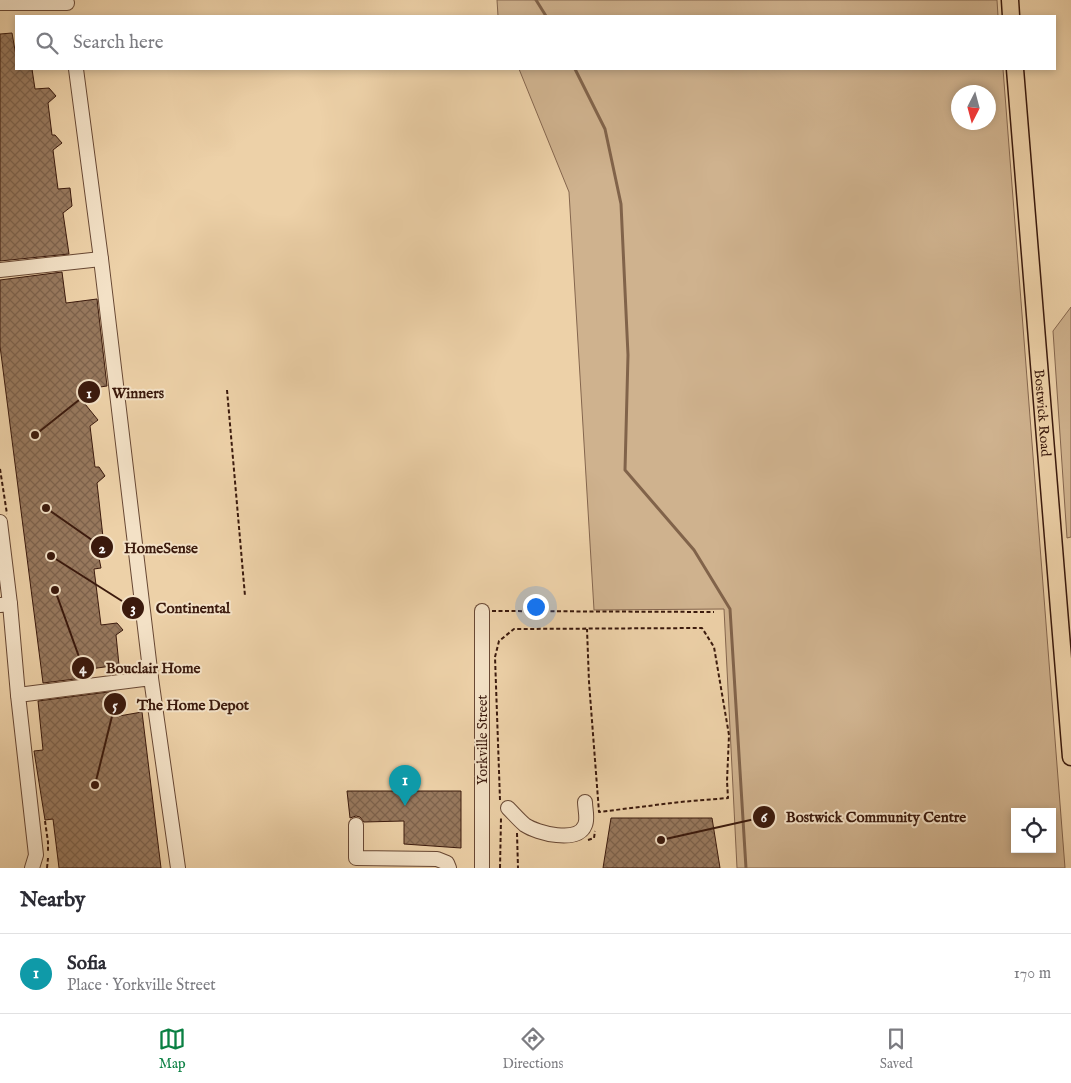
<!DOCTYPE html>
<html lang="en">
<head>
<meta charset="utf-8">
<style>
	body { margin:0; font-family:"IM FELL English",serif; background:#f7f7f7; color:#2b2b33 }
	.controls { position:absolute; right:15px; bottom:15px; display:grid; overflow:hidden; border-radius:0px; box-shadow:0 2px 8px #0003 }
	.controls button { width:45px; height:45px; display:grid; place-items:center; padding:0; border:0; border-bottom:1px solid #e1e1e2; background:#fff; color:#2b2b33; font:25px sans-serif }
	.compass { position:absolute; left:951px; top:85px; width:45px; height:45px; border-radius:50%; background:#fff; box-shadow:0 2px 8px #0003; rotate:186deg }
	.you { position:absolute; left:535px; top:606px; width:18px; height:18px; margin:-12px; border:4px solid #fff; border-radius:50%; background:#1a73e8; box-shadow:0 0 0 8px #1a73e833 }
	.badge { display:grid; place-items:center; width:32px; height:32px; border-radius:50%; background:#0b8043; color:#fff; font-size:16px; font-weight:700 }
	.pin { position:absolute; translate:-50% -41px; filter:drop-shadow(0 1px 2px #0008) }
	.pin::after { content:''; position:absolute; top:26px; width:18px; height:15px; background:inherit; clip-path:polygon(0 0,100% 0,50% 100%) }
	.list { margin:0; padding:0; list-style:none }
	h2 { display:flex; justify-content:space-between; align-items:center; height:65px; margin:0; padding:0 20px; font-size:21px }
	h2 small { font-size:16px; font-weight:400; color:#7c7c81 }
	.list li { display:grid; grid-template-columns:32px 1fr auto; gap:15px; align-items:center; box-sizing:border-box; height:80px; padding:0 20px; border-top:1px solid #e1e1e2 }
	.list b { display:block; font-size:19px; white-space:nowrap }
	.list p { margin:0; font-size:16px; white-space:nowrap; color:#7c7c81 }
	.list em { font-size:16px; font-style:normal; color:#7c7c81 }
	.icon { flex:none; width:28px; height:28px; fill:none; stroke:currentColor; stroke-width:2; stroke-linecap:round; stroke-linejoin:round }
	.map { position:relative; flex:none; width:1071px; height:868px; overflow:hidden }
	.search { position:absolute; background:#fff; box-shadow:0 2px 8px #0003; left:15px; right:15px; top:15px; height:55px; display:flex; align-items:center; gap:12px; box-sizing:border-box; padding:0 18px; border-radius:0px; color:#7c7c81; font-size:19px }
	.sheet { height:145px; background:#fff }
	nav { display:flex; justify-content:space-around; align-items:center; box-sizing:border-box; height:70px; border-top:1px solid #e1e1e2; background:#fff; font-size:14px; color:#7c7c81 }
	nav a { display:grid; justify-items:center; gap:2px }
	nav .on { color:#0b8043 }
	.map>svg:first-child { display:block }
	.grass { fill:#cfb28e; stroke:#85664e; fill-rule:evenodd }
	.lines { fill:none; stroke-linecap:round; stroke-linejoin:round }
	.stream { stroke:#81634a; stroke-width:3 }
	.building { fill:url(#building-cross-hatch); stroke:#3b1a0d }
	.minor-casing { stroke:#684834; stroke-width:16 }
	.major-casing { stroke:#3b1a0d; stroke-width:19 }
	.path { stroke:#3b1a0d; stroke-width:2; stroke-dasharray:4 2.5; stroke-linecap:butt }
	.minor { stroke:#f3e1c6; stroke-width:14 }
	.major { stroke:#edd1a8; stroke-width:16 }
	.labels { text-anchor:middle; stroke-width:4; stroke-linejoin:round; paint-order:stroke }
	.street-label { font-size:14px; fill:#3b1a0d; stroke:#f3e1c6 }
	.leader { fill:none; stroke:#3b1a0d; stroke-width:2 }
	.callout-dot { fill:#3b1a0d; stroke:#f3e1c6; stroke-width:2 }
	.mark-label { font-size:15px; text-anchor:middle; font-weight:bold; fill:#fff }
	.callout-label { font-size:15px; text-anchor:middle; font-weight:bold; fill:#3b1a0d; stroke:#f3e1c6; stroke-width:4; stroke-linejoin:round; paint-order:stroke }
</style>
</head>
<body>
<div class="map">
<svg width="1071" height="868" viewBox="0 0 1071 868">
	<defs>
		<pattern id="building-cross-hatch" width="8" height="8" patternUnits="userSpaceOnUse" patternTransform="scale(1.25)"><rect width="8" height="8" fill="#98795e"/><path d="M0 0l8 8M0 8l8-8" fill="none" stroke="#7d624c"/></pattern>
	</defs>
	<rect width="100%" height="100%" fill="#edd1a8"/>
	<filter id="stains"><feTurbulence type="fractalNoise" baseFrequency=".004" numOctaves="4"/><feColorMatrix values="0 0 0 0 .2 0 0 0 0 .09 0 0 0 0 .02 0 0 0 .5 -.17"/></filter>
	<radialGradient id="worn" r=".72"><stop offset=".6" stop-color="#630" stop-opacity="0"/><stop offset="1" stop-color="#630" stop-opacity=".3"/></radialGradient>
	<!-- grass -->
	<g class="grass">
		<polygon points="497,0 997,0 998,16 498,16"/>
		<path d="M519 69H1003L1065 868H737L724 609 594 610 569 192ZM988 92V122H958V92ZM1015 812H1052V849H1015Z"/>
		<polygon points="1071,307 1071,537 1067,538 1053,331"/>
	</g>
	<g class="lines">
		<!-- stream -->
		<g class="stream">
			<polyline points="536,0 546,16"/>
			<polyline points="575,69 605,129 621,204 628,355 625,470 694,550 730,609 746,868"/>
		</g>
	</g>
	<!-- building -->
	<g class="building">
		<polygon points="12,33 16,56 16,69 32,69 35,89 49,88 56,96 48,103 52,135 55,135 62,143 53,150 58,189 70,188 72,206 63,213 69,254 0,261 0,34"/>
		<polygon points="62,272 66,303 97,299 107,386 93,388 94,398 81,399 98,420 90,426 95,467 99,467 105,476 97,483 104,546 98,553 101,568 94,569 101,625 117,623 123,630 116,635 119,665 90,669 91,677 43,683 0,346 0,280"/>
		<polygon points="116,691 119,716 142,712 161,868 59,868 53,819 45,820 34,751 43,750 38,701"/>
		<polygon points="347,791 461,791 461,848 404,844 404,821 364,822 360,817 356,816 350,818"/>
		<polygon points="611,818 712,818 720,868 603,868"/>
	</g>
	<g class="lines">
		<!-- minor casing -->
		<g class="minor-casing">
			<g id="minor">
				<polyline points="0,3 67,3"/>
				<polyline points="76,69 101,259 151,678"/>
				<polyline points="0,270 101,259"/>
				<polyline points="0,522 10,604"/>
				<polyline points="0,605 10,604 18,695"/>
				<path d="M508 808C514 814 519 820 525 825 537 833 578 844 585 825 588 819 585 809 585 802"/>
				<polyline points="356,825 356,858 437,859 447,863 449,868"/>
				<polyline points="32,868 36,855 18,695 151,678 178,868"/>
				<polyline points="482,868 482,611"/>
			</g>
		</g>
		<!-- major casing -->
		<g class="major-casing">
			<g id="major">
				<polyline points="1010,0 1011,16"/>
				<path id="s1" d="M1015 69 1071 757"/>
			</g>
		</g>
		<!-- path -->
		<g class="path">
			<polyline points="227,390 245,596"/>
			<polyline points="0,469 7,514"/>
			<polyline points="492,611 714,612"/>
			<polyline points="500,800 495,657 499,641 514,629 702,628 714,647 729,735 727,781 728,798 680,802 599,812 589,682 587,629"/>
			<polyline points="45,821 48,842 48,851"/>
			<polyline points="517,833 518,868"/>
			<polyline points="588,840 594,838 595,831"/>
			<polyline points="47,868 48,858"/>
			<polyline points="500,868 501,818"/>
		</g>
		<!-- minor -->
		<use href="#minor" class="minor"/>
		<!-- major -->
		<use href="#major" class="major"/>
	</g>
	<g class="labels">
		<!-- street labels -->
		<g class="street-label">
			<text dy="5" stroke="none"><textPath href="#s1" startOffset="345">Bostwick Road</textPath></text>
			<text transform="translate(482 740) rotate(-90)" y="5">Yorkville Street</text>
		</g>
	</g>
	<!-- callouts -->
	<path class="leader" d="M35 435L89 392M46 508L102 547M51 556L133 608M55 590L83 668M95 785L115 704M661 840L764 817"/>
	<g class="callout-dot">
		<circle cx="35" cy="435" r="5"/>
		<circle cx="46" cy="508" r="5"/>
		<circle cx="51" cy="556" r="5"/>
		<circle cx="55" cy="590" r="5"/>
		<circle cx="95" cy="785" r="5"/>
		<circle cx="661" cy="840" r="5"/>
		<circle cx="89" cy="392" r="12"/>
		<circle cx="102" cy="547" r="12"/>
		<circle cx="133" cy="608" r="12"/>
		<circle cx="83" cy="668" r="12"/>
		<circle cx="115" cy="704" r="12"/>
		<circle cx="764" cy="817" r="12"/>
	</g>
	<g class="mark-label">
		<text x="89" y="398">1</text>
		<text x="102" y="553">2</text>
		<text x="133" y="613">3</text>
		<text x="83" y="673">4</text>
		<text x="115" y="710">5</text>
		<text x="764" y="822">6</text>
	</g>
	<g class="callout-label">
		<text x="138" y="398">Winners</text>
		<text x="161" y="553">HomeSense</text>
		<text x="193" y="613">Continental</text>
		<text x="153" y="673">Bouclair Home</text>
		<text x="193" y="710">The Home Depot</text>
		<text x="876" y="822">Bostwick Community Centre</text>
	</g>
	<rect width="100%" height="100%" filter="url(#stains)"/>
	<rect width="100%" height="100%" fill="url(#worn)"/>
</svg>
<div class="controls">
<button><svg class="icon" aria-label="locate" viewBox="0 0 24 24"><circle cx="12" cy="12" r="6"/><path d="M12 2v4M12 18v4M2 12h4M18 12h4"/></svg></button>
</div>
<svg class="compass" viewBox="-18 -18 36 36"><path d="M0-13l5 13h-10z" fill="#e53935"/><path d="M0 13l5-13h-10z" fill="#7c7c81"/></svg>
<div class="you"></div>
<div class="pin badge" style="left:405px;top:806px;background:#0f9aa8">1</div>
<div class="search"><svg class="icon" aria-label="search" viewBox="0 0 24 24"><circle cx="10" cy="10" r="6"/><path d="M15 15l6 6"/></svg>Search here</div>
</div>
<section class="sheet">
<h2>Nearby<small></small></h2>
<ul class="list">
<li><span class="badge" style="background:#0f9aa8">1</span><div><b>Sofia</b><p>Place · Yorkville Street</p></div><em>170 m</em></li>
</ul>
</section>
<nav>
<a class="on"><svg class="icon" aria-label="map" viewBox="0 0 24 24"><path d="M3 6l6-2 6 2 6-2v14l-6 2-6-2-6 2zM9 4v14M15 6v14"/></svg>Map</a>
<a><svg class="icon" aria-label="directions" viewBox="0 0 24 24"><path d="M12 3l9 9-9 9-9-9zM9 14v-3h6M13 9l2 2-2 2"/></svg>Directions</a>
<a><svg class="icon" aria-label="saved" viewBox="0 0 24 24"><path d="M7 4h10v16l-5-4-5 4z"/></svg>Saved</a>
</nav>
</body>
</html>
